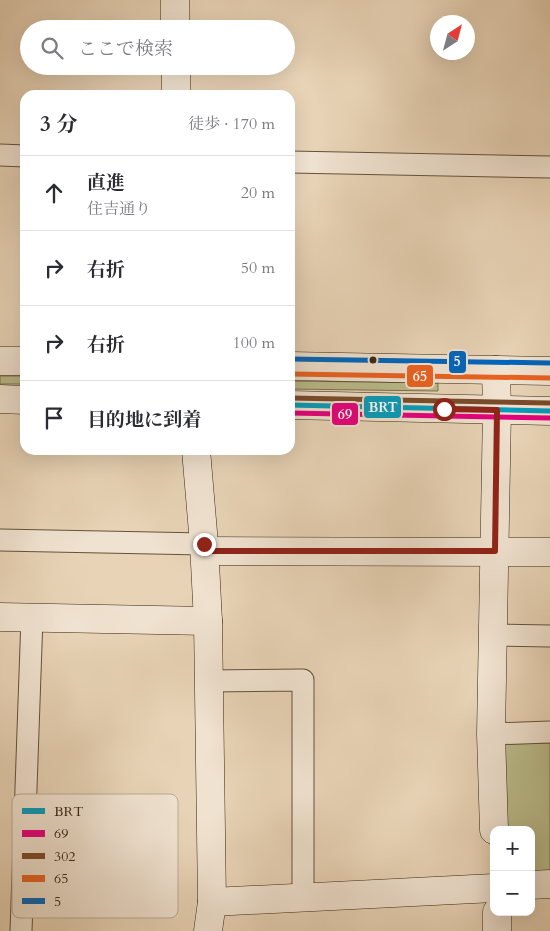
<!DOCTYPE html>
<html lang="ja">
<head>
<meta charset="utf-8">
<style>
	body { margin:0; font-family:Cardo,"Noto Serif JP",serif; background:#f7f7f7; color:#2b2b33 }
	.controls { position:absolute; right:15px; bottom:15px; display:grid; overflow:hidden; border-radius:10px; box-shadow:0 5px 20px #0002 }
	.controls button { width:45px; height:45px; display:grid; place-items:center; padding:0; border:0; border-bottom:1px solid #e1e1e2; background:#fff; color:#2b2b33; font:25px sans-serif }
	.compass { position:absolute; left:430px; top:15px; width:45px; height:45px; border-radius:50%; background:#fff; box-shadow:0 5px 20px #0002; rotate:36deg }
	.stop { position:absolute; width:15px; height:15px; margin:-11px; border:4px solid #8f2418; border-radius:50%; background:#fff }
	.stop.end { background:#8f2418; border-color:#fff; box-shadow:0 1px 5px #0008 }
	.list { margin:0; padding:0; list-style:none }
	h2 { display:flex; justify-content:space-between; align-items:center; height:65px; margin:0; padding:0 20px; font-size:21px }
	h2 small { font-size:16px; font-weight:400; color:#7c7c81 }
	.list li { display:grid; grid-template-columns:32px 1fr auto; gap:15px; align-items:center; box-sizing:border-box; height:75px; padding:0 20px; border-top:1px solid #e1e1e2 }
	.list b { display:block; font-size:19px; white-space:nowrap }
	.list p { margin:0; font-size:16px; white-space:nowrap; color:#7c7c81 }
	.list em { font-size:16px; font-style:normal; color:#7c7c81 }
	.icon { flex:none; width:28px; height:28px; fill:none; stroke:currentColor; stroke-width:2; stroke-linecap:round; stroke-linejoin:round }
	.map { position:relative; flex:none; width:550px; height:931px; overflow:hidden }
	.search { position:absolute; background:#fff; box-shadow:0 5px 20px #0002; left:20px; top:20px; width:275px; height:55px; display:flex; align-items:center; gap:12px; box-sizing:border-box; padding:0 18px; border-radius:28px; color:#7c7c81; font-size:19px }
	.panel { position:absolute; background:#fff; box-shadow:0 5px 20px #0002; left:20px; top:90px; width:275px; height:365px; border-radius:15px }
	.map>svg:first-child { display:block }
	.green { fill:#babb8b; stroke:#79714e }
	.lines { fill:none; stroke-linecap:round; stroke-linejoin:round }
	.street-casing { stroke:#64523a; stroke-width:23 }
	.secondary-casing { stroke:#382710; stroke-width:29 }
	.street { stroke:#f0e2d0; stroke-width:21 }
	.secondary { stroke:#f0e2d0; stroke-width:28 }
	.bus-1-casing { stroke:#f0e2d0; stroke-width:9 }
	.bus-2-casing { stroke:#f0e2d0; stroke-width:9 }
	.bus-3-casing { stroke:#f0e2d0; stroke-width:9 }
	.bus-4-casing { stroke:#f0e2d0; stroke-width:9 }
	.bus-5-casing { stroke:#f0e2d0; stroke-width:9 }
	.bus-1 { stroke:#069cbb; stroke-width:5 }
	.bus-2 { stroke:#e5007d; stroke-width:5 }
	.bus-3 { stroke:#7a4b2a; stroke-width:5 }
	.bus-4 { stroke:#e96221; stroke-width:5 }
	.bus-5 { stroke:#0065bd; stroke-width:5 }
	.route { stroke:#8f2418; stroke-width:6 }
	.bus-dot { fill:#382710; stroke:#f0e2d0; stroke-width:2 }
	.key { fill:#f0e2d0; stroke:#b9aa96; stroke-width:1 }
	.key-label { font-size:14px; fill:#382710 }
	.line-badge { stroke:#f0e2d0; stroke-width:2 }
	.badge-label { font-size:14px; text-anchor:middle; font-weight:bold; fill:#fff }
</style>
</head>
<body>
<div class="map">
<svg width="550" height="931" viewBox="0 0 550 931">
	<rect width="100%" height="100%" fill="#e8d3b6"/>
	<filter id="stains"><feTurbulence type="fractalNoise" baseFrequency=".004" numOctaves="4"/><feColorMatrix values="0 0 0 0 .2 0 0 0 0 .09 0 0 0 0 .02 0 0 0 .5 -.17"/></filter>
	<radialGradient id="worn" r=".72"><stop offset=".6" stop-color="#630" stop-opacity="0"/><stop offset="1" stop-color="#630" stop-opacity=".3"/></radialGradient>
	<!-- green -->
	<g class="green">
		<rect x="0" y="376" width="25" height="8"/>
		<polygon points="290,381 438,383 438,391 290,389"/>
		<polygon points="550,743 550,875 531,875 531,830 507,830 504,744"/>
	</g>
	<g class="lines">
		<!-- street casing -->
		<g class="street-casing">
			<g id="street">
				<polyline points="0,155 25,156"/>
				<polyline points="290,162 550,167"/>
				<polyline points="0,540 204,544"/>
				<polyline points="493,635 550,636"/>
				<polyline points="208,681 303,680 303,897"/>
				<polyline points="491,734 550,732"/>
				<polyline points="21,931 32,617"/>
			</g>
		</g>
		<!-- secondary casing -->
		<g class="secondary-casing">
			<g id="secondary">
				<polyline points="175,0 175,29"/>
				<polyline points="176,66 176,95"/>
				<polyline points="0,361 25,361"/>
				<polyline points="290,366 550,371"/>
				<polyline points="0,399 25,400"/>
				<polyline points="290,405 550,411"/>
				<polyline points="196,450 204,544 208,621 212,902 208,931"/>
				<polyline points="205,551 550,552"/>
				<polyline points="0,617 208,621"/>
				<polyline points="494,830 491,734 497,410 496,370"/>
				<polyline points="531,885 550,884"/>
				<polyline points="212,902 494,888"/>
				<polyline points="497,912 497,931"/>
			</g>
		</g>
		<!-- street -->
		<use href="#street" class="street"/>
		<!-- secondary -->
		<use href="#secondary" class="secondary"/>
		<!-- bus-1 casing -->
		<g class="bus-1-casing">
			<polyline id="bus-1" points="290,405 550,411"/>
		</g>
		<!-- bus-2 casing -->
		<g class="bus-2-casing">
			<polyline id="bus-2" points="290,413 550,418"/>
		</g>
		<!-- bus-3 casing -->
		<g class="bus-3-casing">
			<polyline id="bus-3" points="290,398 550,403"/>
		</g>
		<!-- bus-4 casing -->
		<g class="bus-4-casing">
			<polyline id="bus-4" points="290,374 550,378"/>
		</g>
		<!-- bus-5 casing -->
		<g class="bus-5-casing">
			<polyline id="bus-5" points="290,359 550,363"/>
		</g>
		<!-- bus-1 -->
		<use href="#bus-1" class="bus-1"/>
		<!-- bus-2 -->
		<use href="#bus-2" class="bus-2"/>
		<!-- bus-3 -->
		<use href="#bus-3" class="bus-3"/>
		<!-- bus-4 -->
		<use href="#bus-4" class="bus-4"/>
		<!-- bus-5 -->
		<use href="#bus-5" class="bus-5"/>
	</g>
	<g class="lines">
		<!-- route -->
		<polyline class="route" points="204,544 205,551 495,551 497,410 444,409"/>
	</g>
	<!-- markers -->
	<circle class="bus-dot" cx="373" cy="360" r="4.5"/>
	<!-- legend -->
	<rect x="12" y="794" width="166" height="124" rx="8" class="key"/>
	<rect x="22" y="808" width="23" height="6" fill="#069cbb"/>
	<rect x="22" y="830" width="23" height="7" fill="#e5007d"/>
	<rect x="22" y="853" width="23" height="6" fill="#7a4b2a"/>
	<rect x="22" y="875" width="23" height="7" fill="#e96221"/>
	<rect x="22" y="898" width="23" height="6" fill="#0065bd"/>
	<g class="key-label">
		<text x="54" y="816">BRT</text>
		<text x="54" y="838">69</text>
		<text x="54" y="861">302</text>
		<text x="54" y="883">65</text>
		<text x="54" y="906">5</text>
	</g>
	<g class="line-badge">
		<rect x="448" y="350" width="19" height="24" rx="5" fill="#0065bd"/>
		<rect x="406" y="364" width="28" height="24" rx="5" fill="#e96221"/>
		<rect x="363" y="395" width="39" height="24" rx="5" fill="#069cbb"/>
		<rect x="331" y="402" width="28" height="24" rx="5" fill="#e5007d"/>
	</g>
	<g class="badge-label">
		<text x="457" y="366">5</text>
		<text x="420" y="381">65</text>
		<text x="383" y="412">BRT</text>
		<text x="345" y="419">69</text>
	</g>
	<rect width="100%" height="100%" filter="url(#stains)"/>
	<rect width="100%" height="100%" fill="url(#worn)"/>
</svg>
<div class="controls">
<button>+</button>
<button>−</button>
</div>
<svg class="compass" viewBox="-18 -18 36 36"><path d="M0-13l5 13h-10z" fill="#e53935"/><path d="M0 13l5-13h-10z" fill="#7c7c81"/></svg>
<div class="stop" style="left:444px;top:409px"></div>
<div class="stop end" style="left:204px;top:544px"></div>
<div class="search"><svg class="icon" aria-label="search" viewBox="0 0 24 24"><circle cx="10" cy="10" r="6"/><path d="M15 15l6 6"/></svg>ここで検索</div>
<section class="panel">
<h2>3 分<small>徒歩 · 170 m</small></h2>
<ul class="list">
<li><svg class="icon" aria-label="ahead" viewBox="0 0 24 24"><path d="M12 20V5M6 11l6-6 6 6"/></svg><div><b>直進</b><p>住吉通り</p></div><em>20 m</em></li>
<li><svg class="icon" aria-label="right" viewBox="0 0 24 24"><path d="M7 20v-9h11M14 6l5 5-5 5"/></svg><div><b>右折</b></div><em>50 m</em></li>
<li><svg class="icon" aria-label="right" viewBox="0 0 24 24"><path d="M7 20v-9h11M14 6l5 5-5 5"/></svg><div><b>右折</b></div><em>100 m</em></li>
<li><svg class="icon" aria-label="arrive" viewBox="0 0 24 24"><path d="M6 21V4h12l-3 4 3 4H6"/></svg><div><b>目的地に到着</b></div></li>
</ul>
</section>
</div>
</body>
</html>
